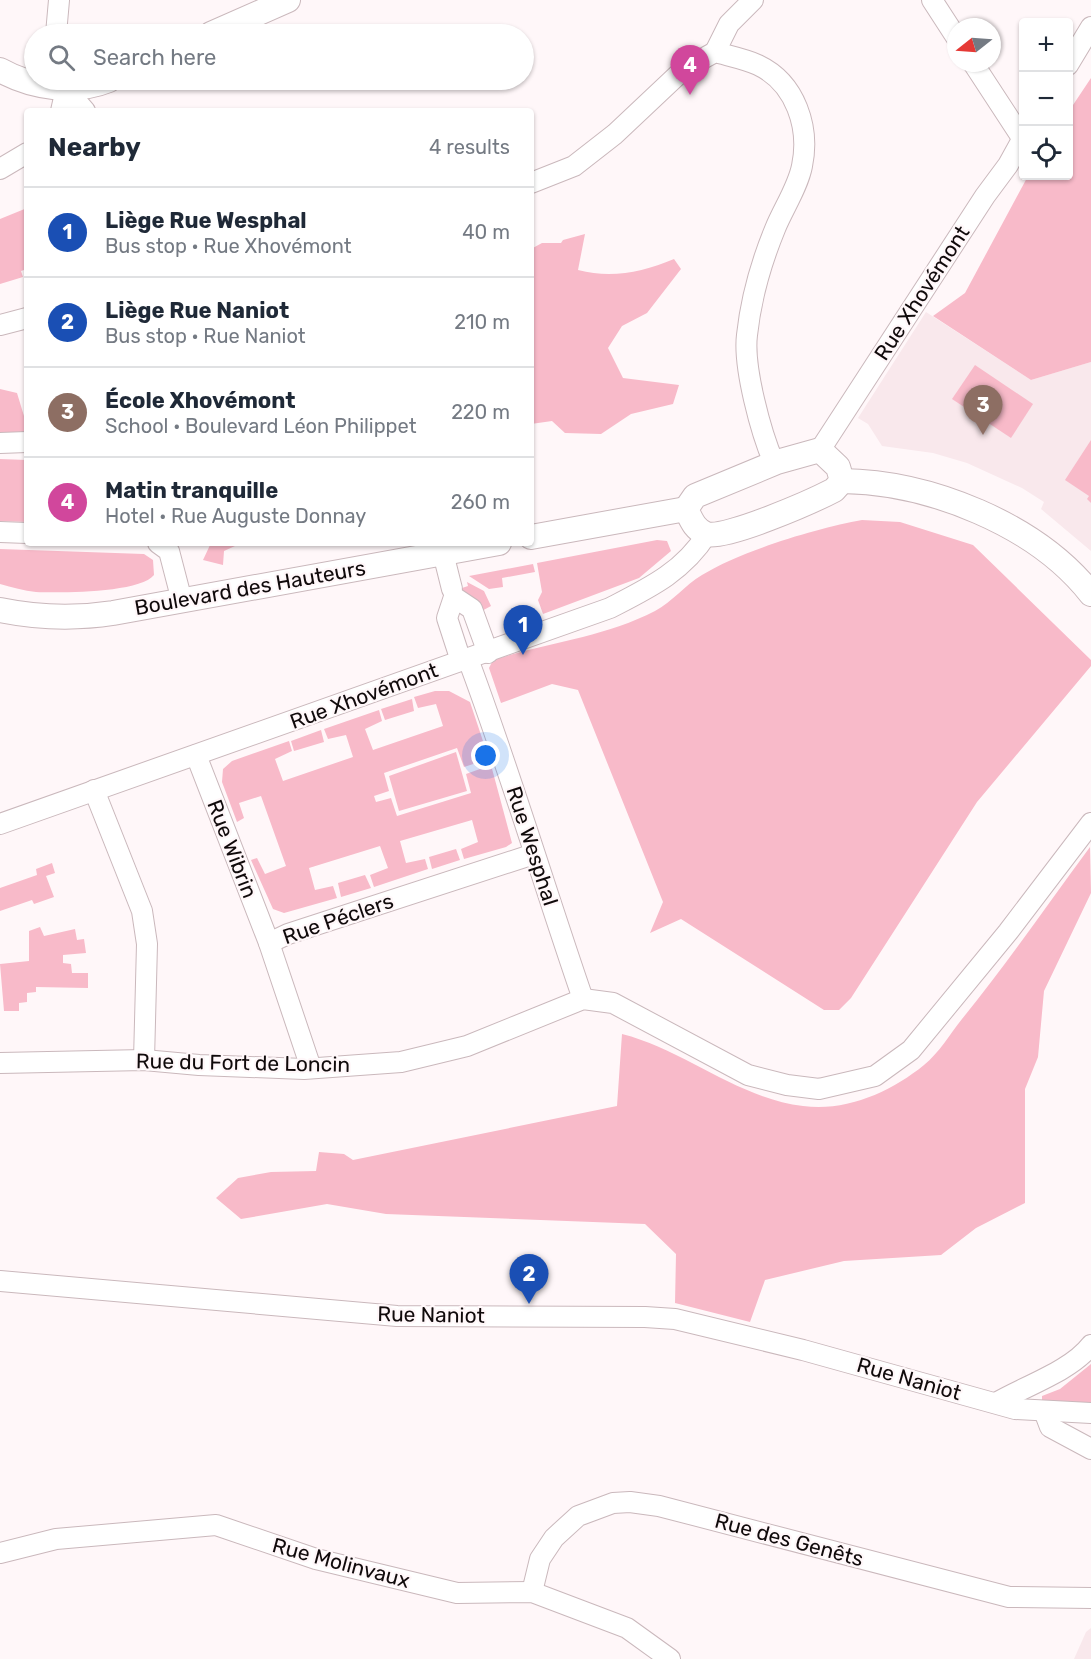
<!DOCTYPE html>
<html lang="en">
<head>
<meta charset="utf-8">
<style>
	body { margin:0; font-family:Rubik,sans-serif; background:#f6f6f7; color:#1f2937 }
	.controls { position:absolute; right:18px; top:18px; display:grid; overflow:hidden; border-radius:6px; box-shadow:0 2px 4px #0004 }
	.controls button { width:54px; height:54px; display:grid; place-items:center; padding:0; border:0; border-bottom:2px solid #e0e1e3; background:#fff; color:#1f2937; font:30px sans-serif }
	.compass { position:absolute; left:947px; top:18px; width:54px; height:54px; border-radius:50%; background:#fff; box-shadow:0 2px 4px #0004; rotate:253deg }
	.you { position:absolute; left:486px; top:756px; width:21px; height:21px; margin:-15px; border:4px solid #fff; border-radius:50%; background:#1a73e8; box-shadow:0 0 0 9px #1a73e833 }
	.badge { display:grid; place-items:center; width:39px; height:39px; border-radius:50%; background:#25695b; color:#fff; font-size:20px; font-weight:700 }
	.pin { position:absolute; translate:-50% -50px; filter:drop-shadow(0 2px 3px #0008) }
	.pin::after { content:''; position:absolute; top:32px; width:21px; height:18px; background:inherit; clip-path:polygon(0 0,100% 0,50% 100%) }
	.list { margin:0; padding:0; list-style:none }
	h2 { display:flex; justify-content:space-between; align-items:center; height:78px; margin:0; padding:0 24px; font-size:26px }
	h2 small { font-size:20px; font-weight:400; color:#747a83 }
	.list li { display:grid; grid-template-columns:39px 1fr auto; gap:18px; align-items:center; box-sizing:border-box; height:90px; padding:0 24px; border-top:2px solid #e0e1e3 }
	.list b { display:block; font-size:22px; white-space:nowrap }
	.list p { margin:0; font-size:20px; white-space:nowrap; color:#747a83 }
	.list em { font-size:20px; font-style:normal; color:#747a83 }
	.icon { flex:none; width:33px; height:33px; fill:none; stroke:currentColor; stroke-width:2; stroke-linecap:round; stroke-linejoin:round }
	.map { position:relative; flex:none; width:1091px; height:1659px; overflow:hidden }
	.search { position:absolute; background:#fff; box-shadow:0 2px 4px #0004; left:24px; top:24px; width:510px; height:66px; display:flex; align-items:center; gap:15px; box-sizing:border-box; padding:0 21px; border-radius:33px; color:#747a83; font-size:22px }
	.panel { position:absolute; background:#fff; box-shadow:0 2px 4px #0004; left:24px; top:108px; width:510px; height:438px; border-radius:6px }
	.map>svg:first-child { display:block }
	.built { fill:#f9e8ec }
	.green { fill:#f8bac9 }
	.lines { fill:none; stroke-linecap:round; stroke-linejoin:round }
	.minor-casing { stroke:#cab8bc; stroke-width:22 }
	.tertiary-casing { stroke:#cab8bc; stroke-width:26 }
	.minor { stroke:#fff; stroke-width:20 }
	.tertiary { stroke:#fff; stroke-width:24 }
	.labels { text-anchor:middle; stroke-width:4.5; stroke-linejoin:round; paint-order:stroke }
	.street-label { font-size:21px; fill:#100a0b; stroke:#fff7f9 }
</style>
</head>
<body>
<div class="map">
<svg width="1091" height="1659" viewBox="0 0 1091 1659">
	<rect width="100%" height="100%" fill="#fff7f9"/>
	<!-- built -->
	<g class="built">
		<polygon points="926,312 1031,380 1091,362 1091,551 1041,509 1044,502 1022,488 967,463 933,453 882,446 868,424 858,418"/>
		<polygon points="1091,1628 1091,1659 1074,1659 1086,1632"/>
	</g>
	<!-- green -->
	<g class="green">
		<polygon points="1091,78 1091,362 1031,380 933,316 965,293 1028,176 1068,176 1069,111"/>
		<polygon points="27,208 27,269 21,271 23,277 0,284 0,219"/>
		<path d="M585 234 578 270C612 279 642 272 674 259L681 269 647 313 622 326 608 348 623 378 679 385 673 404 631 414 601 434 565 433 552 421 531 424V249L542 243H561L563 240Z"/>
		<polygon points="975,365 1033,404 1011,438 952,399"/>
		<polygon points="0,389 17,393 24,416 27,415 27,428 22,433 0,434"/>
		<polygon points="1091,440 1091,503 1087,499 1089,496 1065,480"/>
		<polygon points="0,459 27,460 27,522 0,521"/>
		<path d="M862 520 900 522 973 545 1091 660V666L977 802 851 998 839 1010H824L681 919 650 933 663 902 578 690 552 684 501 703 489 668 493 660C546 643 605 637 655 611 672 602 685 585 702 575 741 551 817 528 862 520Z"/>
		<polygon points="657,540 667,541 671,551 639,578 543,614 538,600 542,592 537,563"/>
		<polygon points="211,543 234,543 235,546 224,551 223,565 203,560"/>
		<path d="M0 549 144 554 153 560 154 575C140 593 60 593 36 592 24 591 12 587 0 584Z"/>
		<polygon points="533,564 535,572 502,578 503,587 489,589 469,576"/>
		<polygon points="467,582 484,591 491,606 478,613 459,589 468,586"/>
		<polygon points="435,691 449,691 470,702 489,759 464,767 457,748 384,773 389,791 374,796 376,802 391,798 397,816 471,793 466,774 491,765 512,843 506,847 464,859 461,849 478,842 472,820 400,841 406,863 425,859 428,869 374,887 370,875 388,868 380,846 309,868 315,890 333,886 337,898 284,913 273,909 251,860 257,858 265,874 286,866 261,796 239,803 244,818 237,822 222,782 223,769 232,761 289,741 292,751 275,759 283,781 353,757 346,735 328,739 324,729 379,710 382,721 365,729 373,750 443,726 436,704 418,708 414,697"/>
		<polygon points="412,699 414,711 385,720 381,709"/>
		<polygon points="321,730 324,742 294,751 291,741"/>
		<polygon points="456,752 467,791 399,811 389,776"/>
		<path d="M1090 847 1091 893 1044 991 1038 1057 1025 1089V1203L976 1228 941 1255 844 1261 765 1280 750 1322 675 1303 676 1254 645 1224 386 1214 327 1204 241 1219 216 1198 238 1178 271 1172 316 1171 319 1152 344 1154 353 1160 617 1106 622 1034C685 1050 737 1098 803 1106 846 1112 891 1092 924 1065 939 1053 950 1034 962 1019 1007 964 1047 905 1090 847Z"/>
		<polygon points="456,849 460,860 432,869 429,857"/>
		<polygon points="52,863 55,873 46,876 54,897 34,904 32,900 0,911 0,888 37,875 36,869"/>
		<polygon points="365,875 371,888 341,897 338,883"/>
		<polygon points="40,927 44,936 75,929 77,940 84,939 86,953 63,955 63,963 71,964 72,973 88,973 88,988 36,987 36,992 27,993 27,1002 19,1003 19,1011 4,1011 0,964 29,961 29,931"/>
		<polygon points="1091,1364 1091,1403 1042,1401 1042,1396 1060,1389"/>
	</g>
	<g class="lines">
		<!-- minor casing -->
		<g class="minor-casing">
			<g id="minor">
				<polyline points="932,0 956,37"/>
				<polyline points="56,34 59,0"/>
				<polyline points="715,52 729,24 753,0"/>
				<polyline points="973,63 1022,138"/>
				<polyline points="1068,65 1091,27"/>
				<polyline points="63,80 66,89 85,111"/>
				<polyline points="61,111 66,89"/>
				<polyline points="0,169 27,153"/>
				<path d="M531 183 574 166 615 134 684 69 715 52C729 56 745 59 758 65 796 83 810 128 802 166 798 187 783 209 775 229 761 263 751 298 747 335 743 367 761 433 774 463"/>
				<polyline points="0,325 27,318"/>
				<polyline points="0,443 27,442"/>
				<polyline points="820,450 985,196 1008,165 1024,136"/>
				<polyline points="0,532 27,533"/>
				<polyline points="158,543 169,551 182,601"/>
				<polyline points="443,553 452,589"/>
				<path d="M468 659C510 771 544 886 583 999"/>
				<polyline points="461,661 447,618 454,597 472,609 488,653"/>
				<polyline points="196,755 269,943 311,1068"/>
				<polyline points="94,790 142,911 147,944 144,1060"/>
				<path d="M0 824 610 608C649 588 683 572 707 534"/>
				<polyline points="269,943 288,934 534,854"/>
				<polyline points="0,1063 144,1060 199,1065 304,1069 401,1062 467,1046 583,999 613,1003 748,1075 787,1085 819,1089 875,1076 911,1050 1008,932 1091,823"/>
				<polyline points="0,1281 397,1316 645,1317 675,1319 803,1350 1015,1409 1091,1413"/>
				<path d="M996 1403C1025 1386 1071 1371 1091 1345"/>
				<polyline points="1044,1411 1050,1427 1091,1449"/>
				<polyline points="0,1553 56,1539 216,1525 316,1559 457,1593 532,1592 627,1628 670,1659"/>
				<polyline points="532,1592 540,1559 554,1538 578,1516 613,1503 630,1502 659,1506 1009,1597 1091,1598"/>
			</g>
		</g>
		<!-- tertiary casing -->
		<g class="tertiary-casing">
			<g id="tertiary">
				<polyline points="211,34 288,0"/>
				<path d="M0 70C32 88 74 94 109 80"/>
				<path d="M820 450 838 467 842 481 834 490C813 501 725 540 706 534 694 529 691 519 686 509L695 496 777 462Z"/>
				<path d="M842 481C929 482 1036 524 1091 594"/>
				<polyline points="531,537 686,509"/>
				<path d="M0 610C39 618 74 619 113 613L499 543"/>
			</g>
		</g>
		<!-- minor -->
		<use href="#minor" class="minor"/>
		<!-- tertiary -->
		<use href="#tertiary" class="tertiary"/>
	</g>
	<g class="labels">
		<!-- street labels -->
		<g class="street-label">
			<text transform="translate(922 293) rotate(-57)" y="7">Rue Xhovémont</text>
			<text transform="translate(250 588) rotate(-10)" y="7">Boulevard des Hauteurs</text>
			<text transform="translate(364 696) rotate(-20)" y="7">Rue Xhovémont</text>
			<text transform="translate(532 846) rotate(72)" y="7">Rue Wesphal</text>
			<text transform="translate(232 849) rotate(69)" y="7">Rue Wibrin</text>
			<text transform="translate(338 919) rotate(-19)" y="7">Rue Péclers</text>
			<text transform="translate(243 1063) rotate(1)" y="7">Rue du Fort de Loncin</text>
			<text transform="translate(431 1315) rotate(1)" y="7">Rue Naniot</text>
			<text transform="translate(909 1379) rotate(16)" y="7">Rue Naniot</text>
			<text transform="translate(789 1540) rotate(15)" y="7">Rue des Genêts</text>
			<text transform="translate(341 1563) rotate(15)" y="7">Rue Molinvaux</text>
		</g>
	</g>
</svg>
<div class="controls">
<button>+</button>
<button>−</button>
<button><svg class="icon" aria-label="locate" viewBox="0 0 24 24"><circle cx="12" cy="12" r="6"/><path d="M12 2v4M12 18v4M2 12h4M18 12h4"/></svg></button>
</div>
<svg class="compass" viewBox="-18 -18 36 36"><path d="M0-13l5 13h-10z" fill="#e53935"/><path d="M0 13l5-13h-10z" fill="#747a83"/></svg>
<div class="you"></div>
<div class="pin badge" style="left:523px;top:655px;background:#1a4fb4">1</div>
<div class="pin badge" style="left:529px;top:1304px;background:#1a4fb4">2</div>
<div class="pin badge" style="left:983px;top:435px;background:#8d6e63">3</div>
<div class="pin badge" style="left:690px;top:95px;background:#d1479c">4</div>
<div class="search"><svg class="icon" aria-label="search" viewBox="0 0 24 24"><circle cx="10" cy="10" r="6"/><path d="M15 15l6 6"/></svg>Search here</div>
<section class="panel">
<h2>Nearby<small>4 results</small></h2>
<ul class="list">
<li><span class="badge" style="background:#1a4fb4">1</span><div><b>Liège Rue Wesphal</b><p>Bus stop · Rue Xhovémont</p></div><em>40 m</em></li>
<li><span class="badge" style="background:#1a4fb4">2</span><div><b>Liège Rue Naniot</b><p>Bus stop · Rue Naniot</p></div><em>210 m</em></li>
<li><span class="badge" style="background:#8d6e63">3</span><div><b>École Xhovémont</b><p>School · Boulevard Léon Philippet</p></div><em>220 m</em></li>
<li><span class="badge" style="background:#d1479c">4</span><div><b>Matin tranquille</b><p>Hotel · Rue Auguste Donnay</p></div><em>260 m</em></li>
</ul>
</section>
</div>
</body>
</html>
